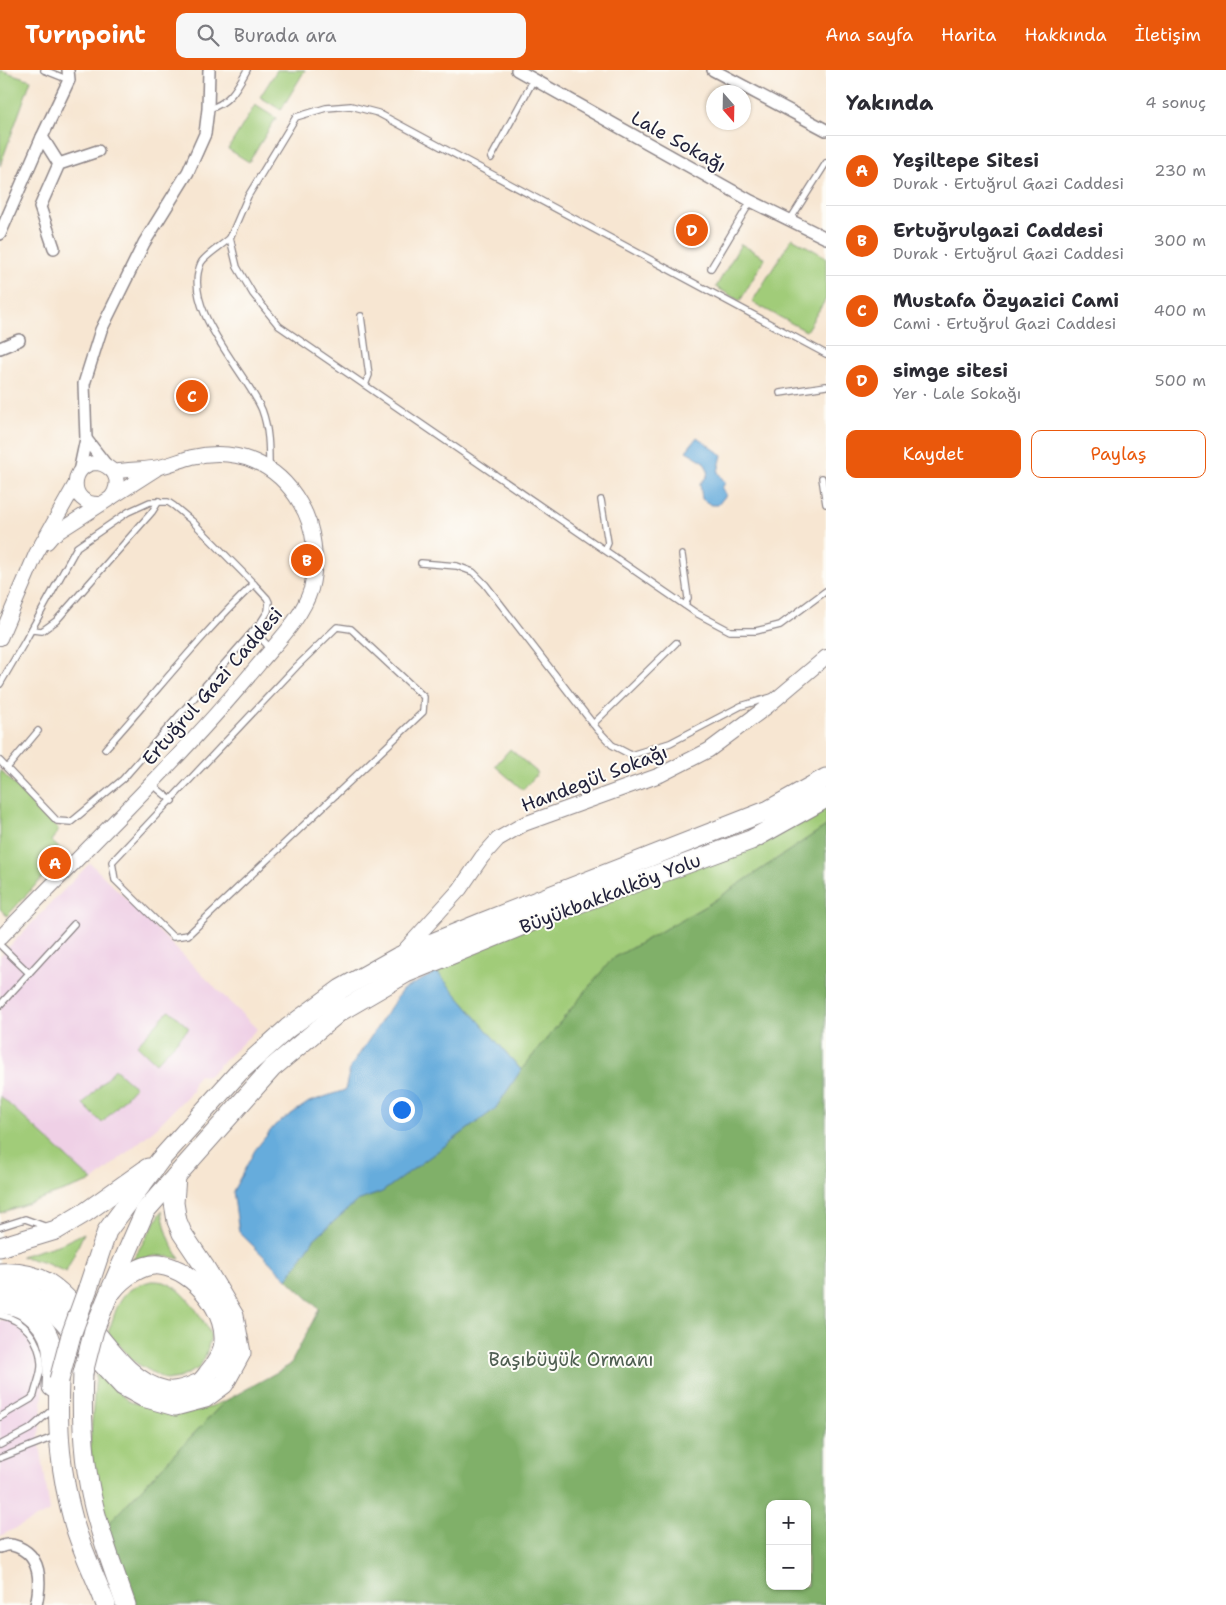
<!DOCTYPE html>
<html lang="tr">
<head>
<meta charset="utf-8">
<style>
	body { margin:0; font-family:"Shantell Sans",sans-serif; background:#f7f7f7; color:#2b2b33 }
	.controls { position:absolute; right:15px; bottom:15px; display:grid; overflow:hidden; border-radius:10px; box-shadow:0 1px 4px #0004 }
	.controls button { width:45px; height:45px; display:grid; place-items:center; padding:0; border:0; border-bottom:1px solid #e1e1e2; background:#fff; color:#2b2b33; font:25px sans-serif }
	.compass { position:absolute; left:706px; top:15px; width:45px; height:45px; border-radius:50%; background:#fff; box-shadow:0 1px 4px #0004; rotate:160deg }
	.you { position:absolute; left:401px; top:1039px; width:18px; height:18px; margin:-12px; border:4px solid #fff; border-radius:50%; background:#1a73e8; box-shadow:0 0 0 8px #1a73e833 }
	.badge { display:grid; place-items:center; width:32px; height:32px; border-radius:50%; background:#ea580c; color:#fff; font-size:16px; font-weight:700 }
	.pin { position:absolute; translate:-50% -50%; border:2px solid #fff; box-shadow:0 1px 5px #0006 }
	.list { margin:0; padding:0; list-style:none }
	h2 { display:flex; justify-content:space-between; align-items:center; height:65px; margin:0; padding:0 20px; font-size:21px }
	h2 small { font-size:16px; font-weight:400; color:#7c7c81 }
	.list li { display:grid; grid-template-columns:32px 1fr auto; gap:15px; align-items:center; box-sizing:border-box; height:70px; padding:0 20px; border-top:1px solid #e1e1e2 }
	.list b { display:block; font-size:19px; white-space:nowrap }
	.list p { margin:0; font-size:16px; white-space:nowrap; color:#7c7c81 }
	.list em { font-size:16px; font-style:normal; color:#7c7c81 }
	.actions { display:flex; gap:10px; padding:15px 20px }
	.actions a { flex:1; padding:11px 0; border:1px solid #ea580c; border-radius:10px; text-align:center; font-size:18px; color:#ea580c }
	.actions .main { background:#ea580c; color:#fff }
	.icon { flex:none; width:28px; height:28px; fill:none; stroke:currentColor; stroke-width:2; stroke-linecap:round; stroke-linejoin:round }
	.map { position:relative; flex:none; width:826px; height:1535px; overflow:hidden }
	header { display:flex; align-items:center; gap:30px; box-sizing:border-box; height:70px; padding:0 25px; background:#ea580c; color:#fff }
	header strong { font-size:24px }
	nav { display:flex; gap:28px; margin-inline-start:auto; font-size:18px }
	.search { width:350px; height:45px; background:#f7f7f7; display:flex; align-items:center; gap:12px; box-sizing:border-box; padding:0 18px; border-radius:10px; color:#7c7c81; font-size:19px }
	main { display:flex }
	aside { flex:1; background:#fff }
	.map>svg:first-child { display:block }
	.built { fill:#efd0e6 }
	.green { fill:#a1cc79; stroke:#62775a }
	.forest { fill:#80b069; stroke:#516952; fill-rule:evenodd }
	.water { fill:#66acdc; stroke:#44678c }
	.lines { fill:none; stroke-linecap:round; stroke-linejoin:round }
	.service-casing { stroke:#8c8486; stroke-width:8 }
	.minor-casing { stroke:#8c8486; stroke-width:14 }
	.tertiary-casing { stroke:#8c8486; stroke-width:16 }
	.trunk-casing { stroke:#8c8486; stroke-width:21 }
	.service { stroke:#fff; stroke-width:5.5 }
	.minor { stroke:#fff; stroke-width:11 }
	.tertiary { stroke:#fff; stroke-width:14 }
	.trunk { stroke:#fff; stroke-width:19 }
	.trunk-bridge-casing { stroke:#8c8486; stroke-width:21; stroke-linecap:butt }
	.trunk-bridge { stroke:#fff; stroke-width:19 }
	.labels { text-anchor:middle; stroke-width:4; stroke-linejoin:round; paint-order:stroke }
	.street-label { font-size:19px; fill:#22223b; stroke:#fdfcf7 }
	.park-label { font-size:19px; fill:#4e5e51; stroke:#fdfcf7 }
</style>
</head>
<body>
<header>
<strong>Turnpoint</strong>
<div class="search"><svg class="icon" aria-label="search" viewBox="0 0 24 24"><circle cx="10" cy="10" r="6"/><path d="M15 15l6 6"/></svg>Burada ara</div>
<nav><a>Ana sayfa</a><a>Harita</a><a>Hakkında</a><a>İletişim</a></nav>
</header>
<main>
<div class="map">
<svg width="826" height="1535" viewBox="0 0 826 1535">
	<rect width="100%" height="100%" fill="#fdfcf7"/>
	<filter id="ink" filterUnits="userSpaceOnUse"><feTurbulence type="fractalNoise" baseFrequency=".02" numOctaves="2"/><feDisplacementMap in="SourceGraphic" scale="10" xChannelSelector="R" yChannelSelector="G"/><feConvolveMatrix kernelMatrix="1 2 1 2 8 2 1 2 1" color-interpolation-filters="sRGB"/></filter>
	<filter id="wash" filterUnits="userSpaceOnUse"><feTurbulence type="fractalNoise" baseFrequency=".0096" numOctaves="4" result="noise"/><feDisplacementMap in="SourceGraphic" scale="20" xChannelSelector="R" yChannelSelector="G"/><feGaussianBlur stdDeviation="1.12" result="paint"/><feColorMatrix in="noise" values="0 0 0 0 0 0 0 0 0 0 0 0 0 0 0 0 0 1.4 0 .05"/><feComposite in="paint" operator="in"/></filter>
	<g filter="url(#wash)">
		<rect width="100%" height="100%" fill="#f7e6d2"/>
		<!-- built -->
		<g class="built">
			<polygon points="90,793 257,959 208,1006 199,1005 193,1012 192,1021 157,1057 93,1111 0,1026 0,886"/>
			<polygon points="0,1250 7,1250 22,1256 34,1265 42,1279 46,1293 39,1368 50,1441 0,1466"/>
		</g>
		<!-- green -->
		<g class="green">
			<polygon points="0,0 31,10 0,96"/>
			<polygon points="277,0 305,0 281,40 260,27"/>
			<polygon points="255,35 276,48 249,92 228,79"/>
			<polygon points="792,168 826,187 826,229 806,261 752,232"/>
			<polygon points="741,174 765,188 740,231 716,217"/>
			<polygon points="510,679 538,703 523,720 495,696"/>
			<polygon points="0,700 59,760 51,771 65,783 7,846 0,839"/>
			<polygon points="826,732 826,756 709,834 612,889 521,1000 437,902 444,893"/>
			<polygon points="169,940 189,958 156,993 137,975"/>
			<polygon points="115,999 135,1017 102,1053 83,1034"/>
			<polygon points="0,1026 93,1111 0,1143"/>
			<path d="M162 1141C165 1159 170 1173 180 1189 156 1183 151 1185 129 1196Z"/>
			<polygon points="84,1163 66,1202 45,1193 21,1186 61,1174"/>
			<path d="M151 1211C155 1211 159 1211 163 1212 184 1216 203 1249 211 1266L206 1285 199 1298 179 1308 166 1310 136 1293 108 1263C119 1233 118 1220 151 1211Z"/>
			<polygon points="96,1303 128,1331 164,1342 199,1341 225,1331 103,1459 90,1375"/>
		</g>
		<!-- forest -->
		<path class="forest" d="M826 756V1535H125L103 1459 225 1331 290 1295 319 1239 287 1209 314 1169 357 1131 382 1122 495 1039 521 1000 612 889 709 834ZM770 1434H807V1516H770Z"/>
		<!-- water -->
		<g class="water">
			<polygon points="697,367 722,385 718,402 725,413 722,418 726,425 718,435 711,435 702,429 700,414 707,406 708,400 703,391 686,381"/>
			<polygon points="437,902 521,1000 495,1039 382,1122 357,1131 314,1169 287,1209 239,1162 233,1121 255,1080 275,1055 309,1032 345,1020 350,998 402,920"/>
		</g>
	</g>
	<g filter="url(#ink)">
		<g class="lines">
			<!-- service casing -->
			<g class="service-casing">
				<g id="service">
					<polyline points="44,0 69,10"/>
					<path d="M208 39C229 34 237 18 247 0"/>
					<polyline points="491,88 534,9"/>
					<polyline points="790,150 826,93"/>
					<path d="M230 168C224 174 204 186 201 193 181 239 245 300 262 340 269 359 269 378 269 397"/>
					<polyline points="711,198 751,131"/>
					<polyline points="361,246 369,305 365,315"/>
					<polyline points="826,284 378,43 351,36 326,38 296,47 248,126 230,168 237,197 253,224 279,256 696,543 730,561 756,561 780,555 826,521"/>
					<polyline points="780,323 826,316"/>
					<polyline points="822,408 826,434"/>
					<polyline points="601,430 608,473 605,480"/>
					<polyline points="682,485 688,528 685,535"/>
					<polyline points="421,493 457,496 473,502 485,514 597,659 612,675 631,685 670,673 741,636 772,627"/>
					<polygon points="337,557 351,559 424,627 423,642 188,865 173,867 115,810 112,792 297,596"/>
					<polyline points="32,560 42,561 56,551 152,442 159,431"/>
					<polyline points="254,561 271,579"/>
					<polyline points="0,614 24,573 77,477 128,442 150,432 168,432 174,436 192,451 254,514 267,528 269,532 268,541 261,552 123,709 71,752 57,751 0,691"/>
					<polyline points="593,654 676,573"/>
					<path d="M105 679C155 624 200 565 254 514"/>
					<polyline points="7,698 38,661"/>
					<polyline points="152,714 172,731"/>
					<polyline points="0,875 29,903"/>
					<polyline points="0,935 74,854"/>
					<polyline points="0,1157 25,1149 47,1157"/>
					<path d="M0 1245C24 1250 39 1268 41 1293 42 1303 36 1315 34 1325L31 1329 0 1347"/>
					<polyline points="0,1375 30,1359 54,1338"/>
					<polyline points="0,1388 56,1366"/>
				</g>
			</g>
			<!-- minor casing -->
			<g class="minor-casing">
				<g id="minor">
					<polyline points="517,0 751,131 826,168"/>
					<polyline points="713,0 826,60"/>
					<polyline points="42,67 59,94"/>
					<polyline points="0,164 42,67 69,10 68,0"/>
					<polyline points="54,178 40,137 59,94 98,81"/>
					<polyline points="0,278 19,270"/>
					<polyline points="86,369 107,396"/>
					<polyline points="79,402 86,369 84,314 101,260 144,173 188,102 205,64 208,39 209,0"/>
					<path d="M0 1477C7 1474 11 1474 18 1477 42 1487 41 1513 36 1535"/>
				</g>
			</g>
			<!-- tertiary casing -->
			<g class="tertiary-casing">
				<g id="tertiary">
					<path d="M100 434C67 436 69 392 98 393 104 394 110 398 114 403 119 412 116 421 111 428"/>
					<polyline points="47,472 53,465 156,399"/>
					<polyline points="0,568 36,484 75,415"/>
					<path d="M0 868C87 778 179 691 259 594 278 571 302 548 311 519 318 491 315 457 300 433 277 393 237 377 192 387 181 390 170 395 159 397 144 400 128 399 113 402"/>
					<polyline points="402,883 460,819 482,787 498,769 524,754 660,705 709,680 768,636 826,587"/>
				</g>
			</g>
			<!-- trunk casing -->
			<g class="trunk-casing">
				<g id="trunk">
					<polyline points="0,1177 56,1160 86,1142 148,1098"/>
					<path d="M0 1203C16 1202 34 1205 48 1213 90 1240 117 1312 167 1321 177 1322 188 1318 197 1314 203 1312 206 1306 210 1301 216 1294 220 1287 223 1278 231 1244 194 1199 160 1195 142 1193 122 1208 112 1221"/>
					<polyline points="0,1218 17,1218 46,1233 123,1316 143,1327 175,1336 205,1328 224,1314 241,1283 234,1246 204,1196 182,1163 177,1151 174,1133 176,1106"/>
					<polyline points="88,1218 107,1161 160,1090 239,1002 288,958 341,919 398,887 481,853 769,740 826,708"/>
					<polyline points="108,1226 145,1141 272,998 339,942 406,903 555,842 751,770 826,728"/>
					<path d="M0 1234C10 1234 21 1237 29 1243 56 1262 54 1288 52 1317"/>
					<path d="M83 1303C81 1348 83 1393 94 1437 102 1470 115 1503 126 1535"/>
					<path d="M59 1310C57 1362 60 1402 74 1453 82 1481 96 1508 106 1535"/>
				</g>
			</g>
			<!-- service -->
			<use href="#service" class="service"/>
			<!-- minor -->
			<use href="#minor" class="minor"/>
			<!-- tertiary -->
			<use href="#tertiary" class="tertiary"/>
			<!-- trunk -->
			<use href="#trunk" class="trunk"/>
			<!-- trunk-bridge casing -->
			<g class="trunk-bridge-casing">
				<g id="trunk-bridge">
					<polyline points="83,1303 94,1260 108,1226"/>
					<polyline points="59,1310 71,1265 88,1218"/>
				</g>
			</g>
			<!-- trunk-bridge -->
			<use href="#trunk-bridge" class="trunk-bridge"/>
		</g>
	</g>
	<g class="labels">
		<!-- street labels -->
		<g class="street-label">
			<text transform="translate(679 71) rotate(29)" y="7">Lale Sokağı</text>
			<text transform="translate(212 616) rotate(-49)" y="7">Ertuğrul Gazi Caddesi</text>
			<text transform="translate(594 708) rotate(-21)" y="7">Handegül Sokağı</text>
			<text transform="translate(610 823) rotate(-21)" y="7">Büyükbakkalköy Yolu</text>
		</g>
		<!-- park labels -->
		<g class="park-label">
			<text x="571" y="1296">Başıbüyük Ormanı</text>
		</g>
	</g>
</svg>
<div class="controls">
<button>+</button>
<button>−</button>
</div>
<svg class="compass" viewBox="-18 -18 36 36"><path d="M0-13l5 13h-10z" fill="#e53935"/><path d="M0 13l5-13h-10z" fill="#7c7c81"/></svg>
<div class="you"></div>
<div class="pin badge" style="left:55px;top:793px">A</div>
<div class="pin badge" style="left:307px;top:490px">B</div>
<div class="pin badge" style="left:192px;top:326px">C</div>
<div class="pin badge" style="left:692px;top:160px">D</div>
</div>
<aside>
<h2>Yakında<small>4 sonuç</small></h2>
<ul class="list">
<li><span class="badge">A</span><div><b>Yeşiltepe Sitesi</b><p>Durak · Ertuğrul Gazi Caddesi</p></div><em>230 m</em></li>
<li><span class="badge">B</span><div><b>Ertuğrulgazi Caddesi</b><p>Durak · Ertuğrul Gazi Caddesi</p></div><em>300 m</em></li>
<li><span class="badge">C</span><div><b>Mustafa Özyazici Cami</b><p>Cami · Ertuğrul Gazi Caddesi</p></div><em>400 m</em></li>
<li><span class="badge">D</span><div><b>simge sitesi</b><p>Yer · Lale Sokağı</p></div><em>500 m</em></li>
</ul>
<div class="actions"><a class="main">Kaydet</a><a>Paylaş</a></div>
</aside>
</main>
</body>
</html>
